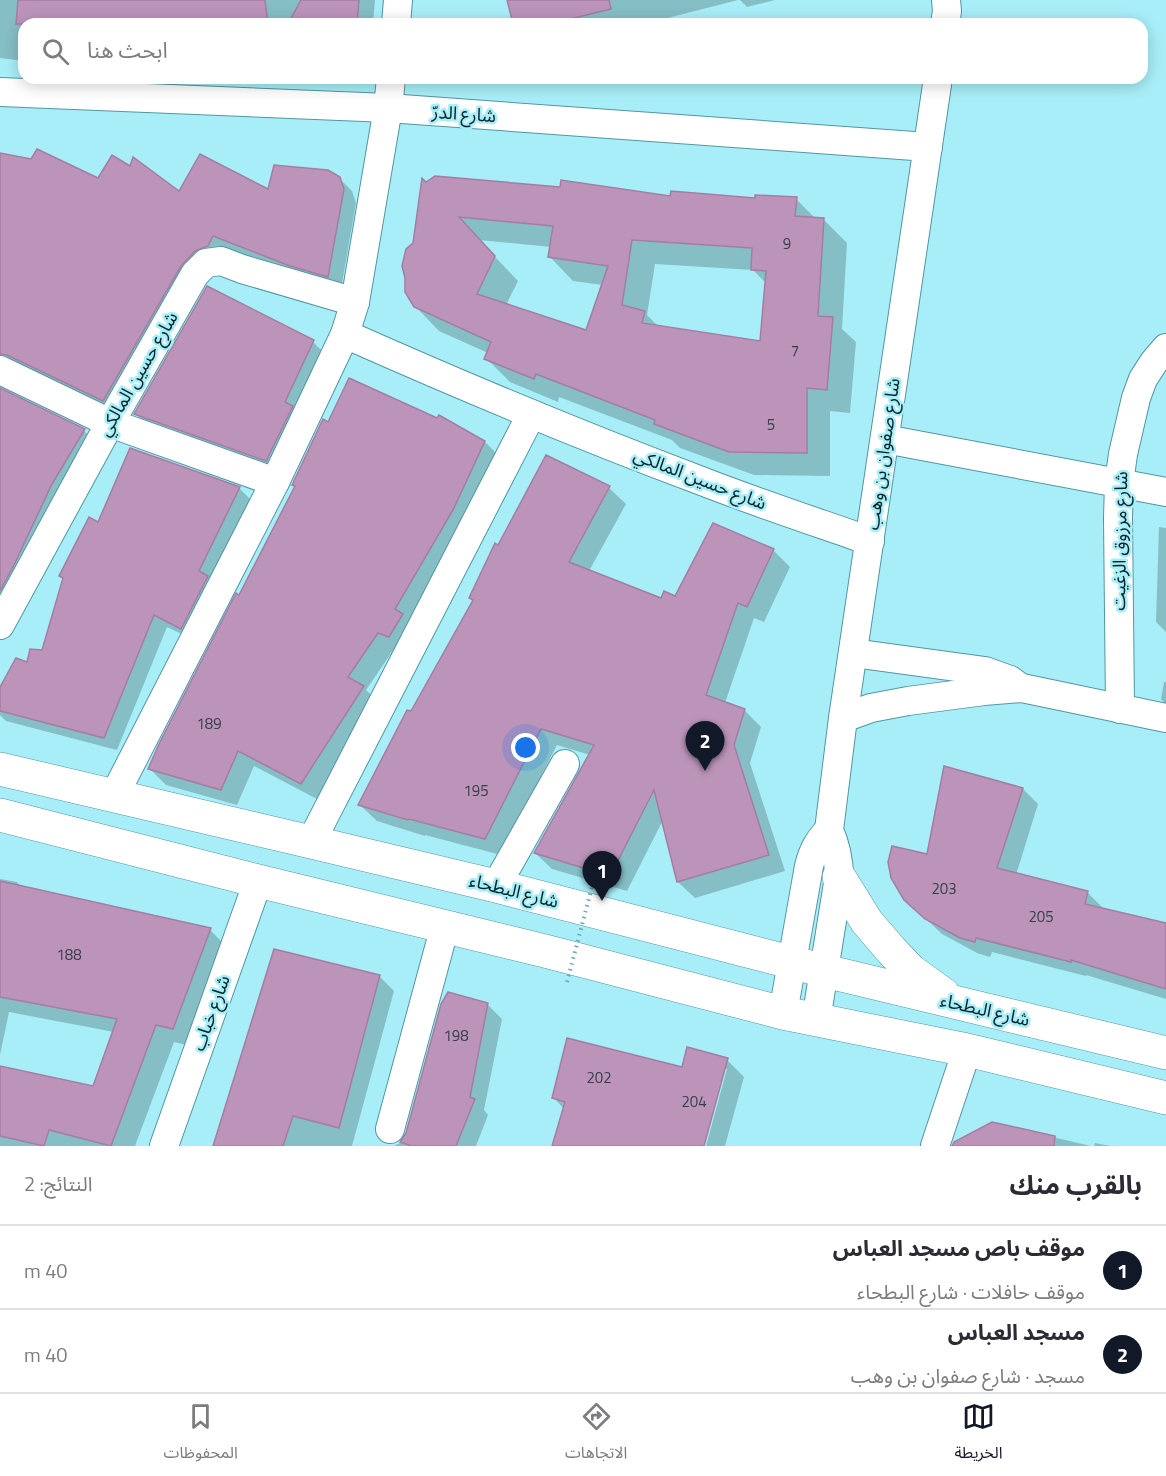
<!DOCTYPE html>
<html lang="ar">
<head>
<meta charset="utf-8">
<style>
	body { margin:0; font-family:"Titillium Web","Noto Sans Arabic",sans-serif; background:#f2f2f3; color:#2b2b33; direction:rtl }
	.you { position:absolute; left:526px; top:748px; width:21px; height:21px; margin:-15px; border:4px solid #fff; border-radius:50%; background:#1a73e8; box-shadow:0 0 0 9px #1a73e833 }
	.badge { display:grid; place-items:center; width:39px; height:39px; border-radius:50%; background:#111827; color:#fff; font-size:20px; font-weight:700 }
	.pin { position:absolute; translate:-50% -50px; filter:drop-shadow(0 2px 3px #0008) }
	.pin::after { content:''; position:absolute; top:32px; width:21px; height:18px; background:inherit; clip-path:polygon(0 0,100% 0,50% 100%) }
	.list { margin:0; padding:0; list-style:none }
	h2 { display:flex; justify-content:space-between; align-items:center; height:78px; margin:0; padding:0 24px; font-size:26px }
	h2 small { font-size:20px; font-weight:400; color:#7c7c81 }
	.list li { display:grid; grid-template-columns:39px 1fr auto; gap:18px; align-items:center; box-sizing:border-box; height:84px; padding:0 24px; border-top:2px solid #e1e1e2 }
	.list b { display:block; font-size:22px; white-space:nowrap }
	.list p { margin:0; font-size:20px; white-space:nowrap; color:#7c7c81 }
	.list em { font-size:20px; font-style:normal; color:#7c7c81 }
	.icon { flex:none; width:33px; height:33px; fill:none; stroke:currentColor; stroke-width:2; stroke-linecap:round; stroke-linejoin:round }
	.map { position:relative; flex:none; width:1166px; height:1146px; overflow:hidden; direction:ltr }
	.search { position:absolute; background:#fff; box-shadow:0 3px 15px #0003; left:18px; right:18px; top:18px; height:66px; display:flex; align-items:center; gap:15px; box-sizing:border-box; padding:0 21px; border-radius:18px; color:#7c7c81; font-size:22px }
	.sheet { height:246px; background:#fff }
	nav { display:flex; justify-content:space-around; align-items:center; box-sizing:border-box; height:84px; border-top:2px solid #e1e1e2; background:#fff; font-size:16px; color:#7c7c81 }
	nav a { display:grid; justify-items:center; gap:3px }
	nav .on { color:#111827 }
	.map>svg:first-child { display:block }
	.shadow { fill:#0003; fill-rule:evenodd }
	.building { fill:#bc94ba; stroke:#a47da2; stroke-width:1.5; fill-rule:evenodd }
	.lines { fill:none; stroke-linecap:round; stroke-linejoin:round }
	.minor-casing { stroke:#5296a0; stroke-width:30 }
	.tertiary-casing { stroke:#5296a0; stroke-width:34 }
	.minor { stroke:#fff; stroke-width:28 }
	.tertiary { stroke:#fff; stroke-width:33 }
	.path-bridge { stroke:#70a7af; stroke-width:4; stroke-dasharray:1.5 4.5; stroke-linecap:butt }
	.labels { text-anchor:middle; stroke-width:5; stroke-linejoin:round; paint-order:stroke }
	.number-label { font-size:15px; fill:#343f4c }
	.street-label { font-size:18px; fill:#062327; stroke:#a8eef8 }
</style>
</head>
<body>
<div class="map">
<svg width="1166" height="1146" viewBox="0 0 1166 1146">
	<rect width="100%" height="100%" fill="#a8eef8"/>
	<!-- shadow -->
	<g class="shadow">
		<polygon points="0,0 375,0 373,24 24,24 24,61 0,58"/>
		<polygon points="508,0 738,0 644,24 514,24"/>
		<polygon points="740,0 775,0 747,7"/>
		<polygon points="294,78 369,78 369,81 296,80"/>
		<polygon points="0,154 99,180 179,193 269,191 339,178 352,191 356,203 341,289 304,278 226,248 116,413 0,373"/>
		<path d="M426 184 672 197 756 200 796 199 816 219 824 220 847 243 842 329 856 342 850 413 830 411V476L754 475 680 448 672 440 559 397 558 402 510 382 486 358 488 353 439 331 415 306V244ZM479 240 551 247 550 257 573 281 603 285 587 331 506 305 518 281ZM655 264 753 270 766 283 762 343 659 327 647 315Z"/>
		<polygon points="313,342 327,356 281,475 150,428 136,414"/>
		<polygon points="0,390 84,431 97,443 0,602"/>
		<polygon points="329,423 485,442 501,458 405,652 394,649 366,690 380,703 317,799 254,766 237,805 166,785 150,769"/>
		<polygon points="131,450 239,488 252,501 194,640 167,627 117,750 6,721 0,715 0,691 43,651 64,579 60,576 99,524"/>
		<polygon points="609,488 626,504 589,571 662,600 675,598 773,550 790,567 764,622 754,618 725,703 744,710 761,727 750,763 785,871 695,898 678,882 663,820 627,891 552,869 535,853 590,755 557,745 501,855 425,835 425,836 377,821 360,805 474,601 470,598 499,547"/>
		<polygon points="1159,527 1166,528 1166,632 1156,622"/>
		<polygon points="1164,682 1166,682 1166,705 1161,699"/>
		<polygon points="1023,789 1038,804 1016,875 1088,893 1103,908 1166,924 1166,999 1086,975 1086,976 992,952 990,957 977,953 942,934 922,915 928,856"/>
		<polygon points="0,879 17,882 22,888 210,930 227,947 190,1046 174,1042 135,1146 0,1146 0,1067 94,1088 114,1032 9,1012 0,1055"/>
		<polygon points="379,976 394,991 352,1146 214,1146"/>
		<polygon points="487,1004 502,1019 484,1110 488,1115 476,1146 394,1146 402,1142"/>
		<polygon points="727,1060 744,1077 725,1146 706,1146 727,1069 724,1069 703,1146 554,1146 564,1109 554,1098"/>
		<polygon points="992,1123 1091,1146 974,1146"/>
		<polygon points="1095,1143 1110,1146 1094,1146"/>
	</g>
	<!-- building -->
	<g class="building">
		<polygon points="18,0 265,0 268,24 16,24"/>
		<polygon points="301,0 359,0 357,24 288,24"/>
		<polygon points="507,0 609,0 611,9 550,24 513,24"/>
		<polygon points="37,149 98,178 112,155 130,166 133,157 179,191 200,154 268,189 274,165 328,170 340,177 344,189 328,277 290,266 213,236 208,246 195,251 181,266 103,401 7,355 0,354 0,153 31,159"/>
		<path d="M435 176 560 187 561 180 670 196 671 191 755 198V195L797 197 795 216 824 218 818 316 833 317 827 390 807 388V453L729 452 654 424 655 420 536 374 534 379 484 359 491 342 414 307 405 292V278L402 266 406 249 413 243 422 178 426 182ZM459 217 553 226 548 257 608 266 586 330 477 294 495 256ZM632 240 752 248 751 270 766 271 760 341 642 323 645 311 622 305Z"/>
		<polygon points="207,286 314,340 285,402 293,406 266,461 134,414"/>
		<polygon points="349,378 437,418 439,415 485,441 453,510 395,609 403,614 389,637 378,633 348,677 364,686 301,784 238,751 221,790 148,769 159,744 236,593 239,595 295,486 292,485 323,419 328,422"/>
		<polygon points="0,388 85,429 52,484 14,565 0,591"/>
		<polygon points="130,448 240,487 199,571 208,576 181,629 154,615 104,738 0,711 0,687 16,658 27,662 30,649 42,650 63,578 59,576 89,517 98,522"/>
		<polygon points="546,455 610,486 569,562 661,598 664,591 675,596 713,523 774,549 747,607 738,603 706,695 745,709 734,745 769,855 677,882 654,790 610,876 534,853 594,745 541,729 485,839 409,819 408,820 358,805 407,710 411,711 473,600 469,598 495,543 498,545"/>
		<polygon points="944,766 1023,788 997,868 1088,891 1085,904 1166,923 1166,989 1071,960 1071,962 976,938 975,942 960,938 925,919 904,900 891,878 888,862 892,846 927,854"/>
		<polygon points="0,881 211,928 173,1029 156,1025 111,1146 49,1130 44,1146 0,1136 0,1066 93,1086 117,1019 0,997"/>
		<polygon points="274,949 380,975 339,1128 293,1116 283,1146 213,1146"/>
		<polygon points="448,992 488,1003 470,1097 475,1099 456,1146 412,1146 400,1142 406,1133 441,1004"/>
		<polygon points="567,1038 682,1067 687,1047 728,1058 704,1146 552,1146 565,1102 552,1098"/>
		<polygon points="992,1122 1055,1136 1054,1146 952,1146 954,1142"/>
	</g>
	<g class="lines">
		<!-- minor casing -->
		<g class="minor-casing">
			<g id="minor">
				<polyline points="396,24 398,0"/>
				<polyline points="945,24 947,11 946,0"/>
				<polyline points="0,92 388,108 928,147"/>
				<path d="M345 334C462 386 579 435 699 480 755 502 813 521 870 541"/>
				<polyline points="0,370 110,423 275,482"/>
				<polyline points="885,439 1166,492"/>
				<polyline points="0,625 110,423 195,274 206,263 221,261 242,269 355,302"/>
				<polyline points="853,653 985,671 1010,680 1018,686"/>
				<polyline points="1120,709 1118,518 1119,483 1123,454 1136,398 1143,379 1154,362 1166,348"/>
				<polyline points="843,718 871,708 908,701 984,691 1022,688 1166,718"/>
				<polyline points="114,796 275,482 345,334 355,302 388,108 391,78"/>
				<polyline points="311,842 531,415"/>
				<polyline points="496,886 565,764"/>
				<path d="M783 1013 809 866C813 851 818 841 829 830"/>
				<path d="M816 1020 839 877C839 859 836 846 829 830L843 718 938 78"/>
				<polyline points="390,1129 445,926"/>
				<polyline points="164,1146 258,881"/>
				<polyline points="935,1146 967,1050"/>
			</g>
		</g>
		<!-- tertiary casing -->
		<g class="tertiary-casing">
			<g id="tertiary">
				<polyline points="0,769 311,842 496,886 825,971 1166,1053"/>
				<polyline points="0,815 258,881 545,951 783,1013 967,1050 1166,1098"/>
				<polyline points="839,877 867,922 892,951 911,971 943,994"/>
			</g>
		</g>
		<!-- minor -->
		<use href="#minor" class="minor"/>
		<!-- tertiary -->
		<use href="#tertiary" class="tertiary"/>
		<!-- path-bridge -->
		<polyline class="path-bridge" points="567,982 593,883"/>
	</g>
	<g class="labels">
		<!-- number labels -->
		<g class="number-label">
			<text x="787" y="249">9</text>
			<text x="795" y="356">7</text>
			<text x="771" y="430">5</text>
			<text x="209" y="729">189</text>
			<text x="476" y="796">195</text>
			<text x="944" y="894">203</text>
			<text x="1041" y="922">205</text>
			<text x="69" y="960">188</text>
			<text x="456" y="1041">198</text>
			<text x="599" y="1083">202</text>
			<text x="694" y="1107">204</text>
		</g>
		<!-- street labels -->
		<g class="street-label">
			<text transform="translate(464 114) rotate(4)" y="6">شارع الدرّ</text>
			<text transform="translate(138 374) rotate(-60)" y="6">شارع حسين المالكي</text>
			<text transform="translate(883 454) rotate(-82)" y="6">شارع صفوان بن وهب</text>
			<text transform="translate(700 479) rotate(21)" y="6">شارع حسين المالكي</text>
			<text transform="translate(1120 541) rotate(-89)" y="6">شارع مرزوق الزغيت</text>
			<text transform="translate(514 891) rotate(14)" y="6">شارع البطحاء</text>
			<text transform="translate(985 1010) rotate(13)" y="6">شارع البطحاء</text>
			<text transform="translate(211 1013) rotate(-70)" y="6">شارع خباب</text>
		</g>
	</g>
</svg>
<div class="you"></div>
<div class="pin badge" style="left:602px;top:901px">1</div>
<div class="pin badge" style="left:705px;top:771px">2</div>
<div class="search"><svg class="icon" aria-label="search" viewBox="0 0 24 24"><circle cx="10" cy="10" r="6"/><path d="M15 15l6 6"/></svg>ابحث هنا</div>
</div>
<section class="sheet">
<h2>بالقرب منك<small>النتائج: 2</small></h2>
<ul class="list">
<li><span class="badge">1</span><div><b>موقف باص مسجد العباس</b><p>موقف حافلات · شارع البطحاء</p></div><em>40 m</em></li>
<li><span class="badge">2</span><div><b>مسجد العباس</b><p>مسجد · شارع صفوان بن وهب</p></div><em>40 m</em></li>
</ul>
</section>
<nav>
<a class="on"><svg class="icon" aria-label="map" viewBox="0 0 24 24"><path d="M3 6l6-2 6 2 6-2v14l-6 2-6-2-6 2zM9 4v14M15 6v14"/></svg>الخريطة</a>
<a><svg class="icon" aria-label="directions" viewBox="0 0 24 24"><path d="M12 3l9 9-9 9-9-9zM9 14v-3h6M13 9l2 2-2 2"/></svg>الاتجاهات</a>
<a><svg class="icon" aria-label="saved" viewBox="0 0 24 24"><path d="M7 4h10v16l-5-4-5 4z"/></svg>المحفوظات</a>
</nav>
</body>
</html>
